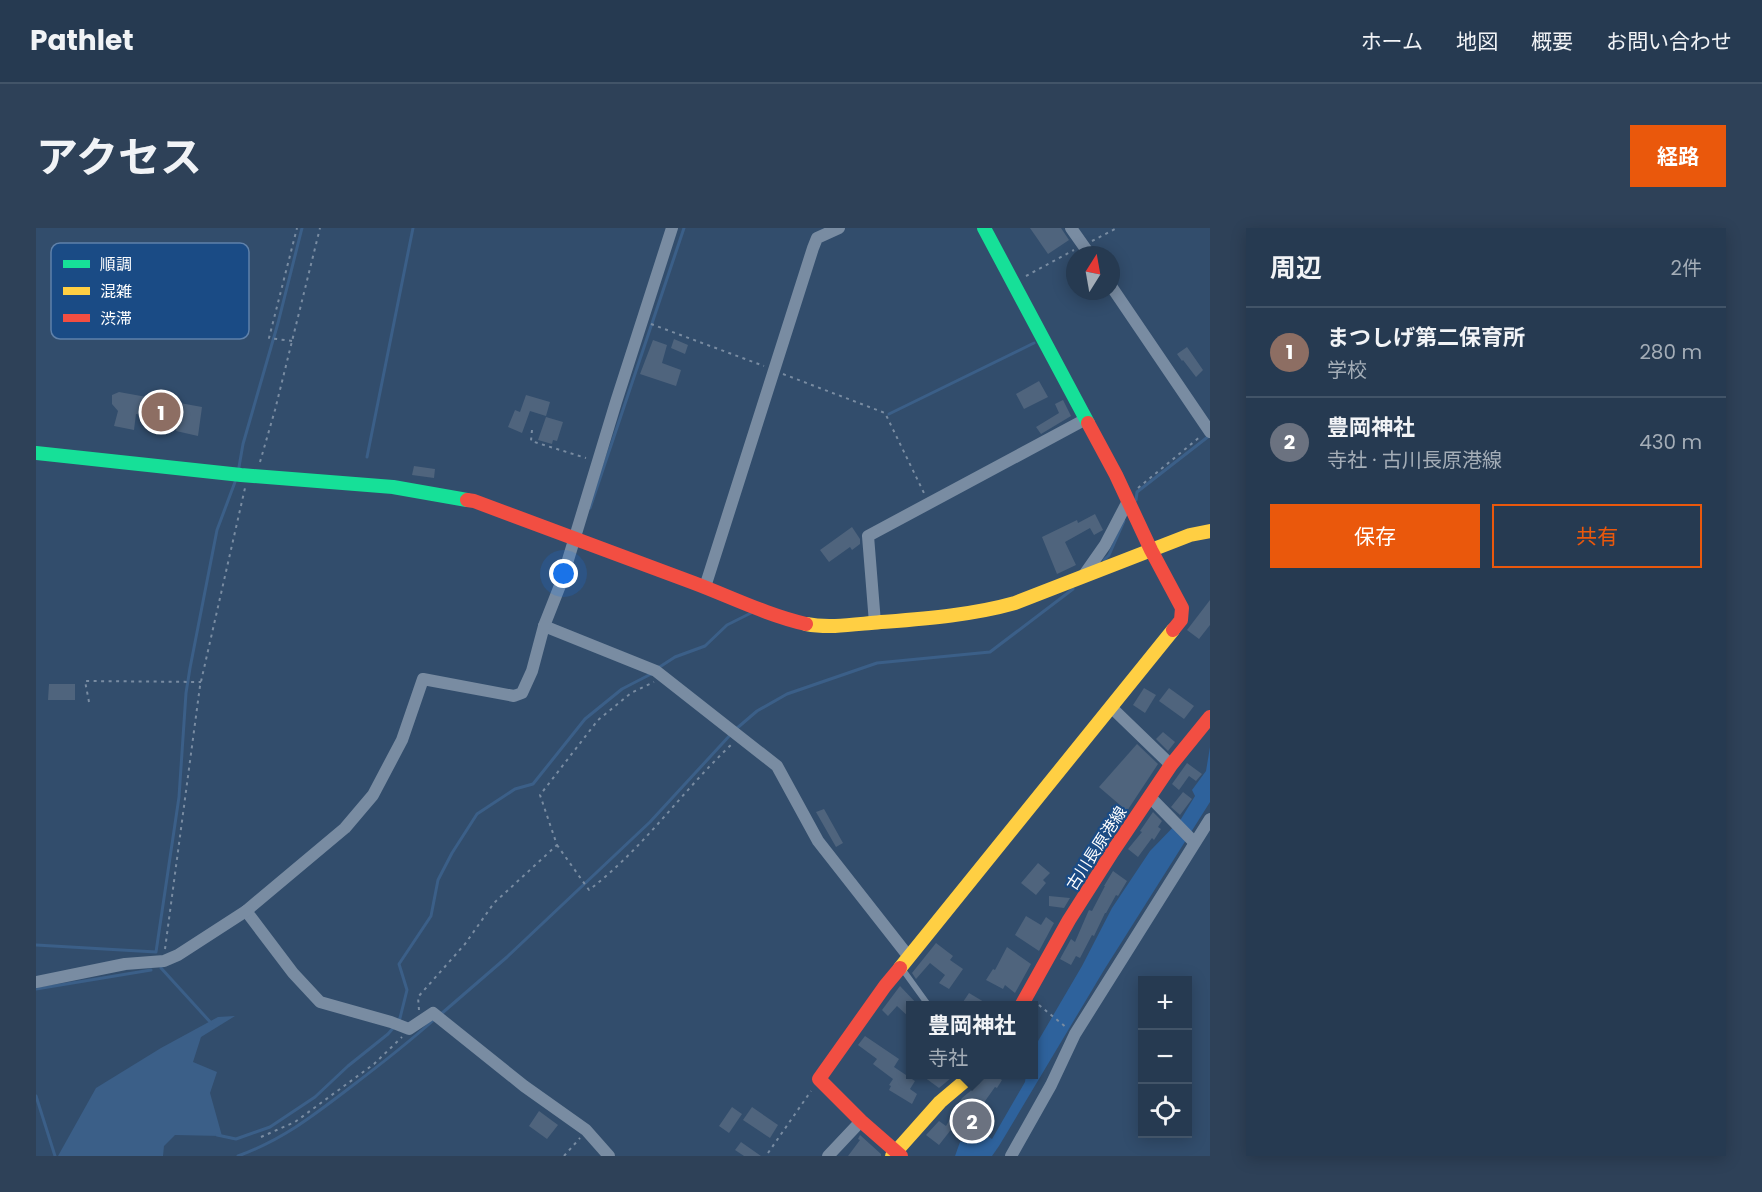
<!DOCTYPE html>
<html lang="ja">
<head>
<meta charset="utf-8">
<style>
	body { margin:0; font-family:Poppins,"Noto Sans JP",sans-serif; background:#2e4158; color:#f1f3f6 }
	.controls { position:absolute; right:18px; bottom:18px; display:grid; overflow:hidden; border-radius:0px; box-shadow:0 3px 15px #0003 }
	.controls button { width:54px; height:54px; display:grid; place-items:center; padding:0; border:0; border-bottom:2px solid #425468; background:#263a51; color:#f1f3f6; font:30px sans-serif }
	.compass { position:absolute; left:1030px; top:18px; width:54px; height:54px; border-radius:50%; background:#263a51; box-shadow:0 3px 15px #0003; rotate:11deg }
	.you { position:absolute; left:528px; top:346px; width:21px; height:21px; margin:-15px; border:4px solid #fff; border-radius:50%; background:#1a73e8; box-shadow:0 0 0 9px #1a73e833 }
	.badge { display:grid; place-items:center; width:39px; height:39px; border-radius:50%; background:#ea580c; color:#fff; font-size:20px; font-weight:700 }
	.pin { position:absolute; translate:-50% -50%; border:3px solid #fff; box-shadow:0 2px 6px #0006 }
	.popup { position:absolute; left:870px; top:773px; width:132px; height:78px; box-sizing:border-box; display:grid; place-content:center; border-radius:0px; background:#263a51; filter:drop-shadow(0 2px 4px #0005); font-size:20px; white-space:nowrap; color:#a4adb7 }
	.popup b { font-size:22px; color:#f1f3f6 }
	.popup::after { content:''; position:absolute; left:50%; top:100%; margin-left:-12px; border:12px solid transparent; border-top-color:#263a51 }
	.list { margin:0; padding:0; list-style:none }
	h2 { display:flex; justify-content:space-between; align-items:center; height:78px; margin:0; padding:0 24px; font-size:26px }
	h2 small { font-size:20px; font-weight:400; color:#a4adb7 }
	.list li { display:grid; grid-template-columns:39px 1fr auto; gap:18px; align-items:center; box-sizing:border-box; height:90px; padding:0 24px; border-top:2px solid #425468 }
	.list b { display:block; font-size:22px; white-space:nowrap }
	.list p { margin:0; font-size:20px; white-space:nowrap; color:#a4adb7 }
	.list em { font-size:20px; font-style:normal; color:#a4adb7 }
	.actions { display:flex; gap:12px; padding:18px 24px }
	.actions a { flex:1; padding:14px 0; border:2px solid #ea580c; border-radius:0px; text-align:center; font-size:21px; color:#ea580c }
	.actions .main { background:#ea580c; color:#fff }
	.icon { flex:none; width:33px; height:33px; fill:none; stroke:currentColor; stroke-width:2; stroke-linecap:round; stroke-linejoin:round }
	.map { position:relative; flex:none; width:1174px; height:928px; overflow:hidden; border-radius:0px }
	header { display:flex; align-items:center; gap:36px; box-sizing:border-box; height:84px; padding:0 30px; background:#263a51; border-bottom:2px solid #425468 }
	header strong { font-size:28px }
	nav { display:flex; gap:33px; margin-inline-start:auto; font-size:21px }
	.intro { display:flex; align-items:center; justify-content:space-between; box-sizing:border-box; height:144px; padding:0 36px }
	h1 { margin:0; font-size:42px }
	.button { padding:15px 27px; border-radius:0px; background:#ea580c; color:#fff; font-size:21px; font-weight:700 }
	main { display:flex; gap:36px; padding:0 36px }
	aside { flex:1; background:#263a51; border-radius:0px; box-shadow:0 3px 15px #0003 }
	.map>svg:first-child { display:block }
	.green { fill:#2e629c }
	.water { fill:#3b5f88 }
	.lines { fill:none; stroke-linecap:round; stroke-linejoin:round }
	.stream { stroke:#3b5f88; stroke-width:3 }
	.building { fill:#4f647d }
	.path { stroke:#798ca2; stroke-width:2; stroke-dasharray:3 4.5; stroke-linecap:butt }
	.lane { stroke:#798ca2; stroke-width:6 }
	.street { stroke:#798ca2; stroke-width:12 }
	.fast { stroke:#16e098; stroke-width:14 }
	.slow { stroke:#ffcf43; stroke-width:14 }
	.jam { stroke:#f24e42; stroke-width:14 }
	.labels { text-anchor:middle; stroke-width:4.5; stroke-linejoin:round; paint-order:stroke }
	.street-label { font-size:16px; fill:#fff; stroke:#1a4b85 }
	.key { fill:#1a4b85; stroke:#5f81aa; stroke-width:1.5 }
	.key-label { font-size:16px; fill:#fff }
</style>
</head>
<body>
<header>
<strong>Pathlet</strong>
<nav><a>ホーム</a><a>地図</a><a>概要</a><a>お問い合わせ</a></nav>
</header>
<div class="intro"><h1>アクセス</h1><a class="button">経路</a></div>
<main>
<div class="map">
<svg width="1174" height="928" viewBox="0 0 1174 928">
	<rect width="100%" height="100%" fill="#324d6c"/>
	<!-- green -->
	<polygon class="green" points="1174,519 1174,574 1068,742 963,918 956,928 919,928 924,914 950,907 956,911 989,854 990,847 998,846 998,820 1046,738 1076,680 1114,623 1145,591 1159,568 1156,562 1170,543"/>
	<!-- water -->
	<polygon class="water" points="199,788 165,809 157,834 181,844 174,865 186,908 139,907 128,918 127,928 22,928 60,860 125,820 182,789"/>
	<g class="lines">
		<!-- stream -->
		<g class="stream">
			<polyline points="853,186 998,115"/>
			<polyline points="331,229 377,0"/>
			<polyline points="203,239 207,216 242,95 266,0"/>
			<polyline points="1100,272 1101,264 1173,208"/>
			<polyline points="554,280 648,0"/>
			<polyline points="1068,332 1073,327 1088,293"/>
			<polyline points="622,440 639,429 669,418 691,397 715,385"/>
			<polyline points="700,501 721,483 751,466 841,435 954,424 1037,361"/>
			<polyline points="0,717 120,724 143,569 150,465 154,440 181,302 199,254"/>
			<polyline points="125,740 176,796"/>
			<polyline points="0,761 115,742"/>
			<polyline points="405,786 471,729 614,594 696,505"/>
			<polyline points="362,794 364,790 371,762 363,736 395,688 402,652 416,625 441,586 479,561 497,556 549,491 586,461 615,446"/>
			<polyline points="0,868 19,928"/>
			<polyline points="181,907 200,911 234,899 279,869 312,838 352,806 358,799"/>
			<path d="M202 928C248 911 278 887 316 858 345 836 373 814 400 790"/>
		</g>
	</g>
	<!-- building -->
	<g class="building">
		<polygon points="994,0 1025,0 1033,12 1012,26"/>
		<polygon points="638,111 652,117 649,126 635,120"/>
		<polygon points="617,112 631,117 626,135 645,142 640,158 604,146"/>
		<polygon points="1151,119 1167,142 1160,149 1147,132 1146,133 1141,126"/>
		<polygon points="1003,153 1012,169 988,181 980,166"/>
		<polygon points="83,164 166,179 162,208 140,203 142,194 100,186 98,202 78,198 82,183 76,176 76,167"/>
		<polygon points="490,167 514,174 510,188 494,183 486,205 472,199 479,182 484,184"/>
		<polygon points="1027,172 1035,188 1005,206 1000,199 1023,185 1019,176"/>
		<polygon points="510,189 527,194 521,213 517,212 516,216 502,212"/>
		<polygon points="378,238 399,241 398,250 376,247"/>
		<polygon points="1059,286 1067,302 1058,307 1054,300 1029,314 1040,337 1021,346 1006,309 1041,292 1042,295"/>
		<polygon points="816,299 824,311 824,316 816,322 814,319 793,334 784,322"/>
		<polygon points="1174,372 1174,397 1163,411 1151,402"/>
		<polygon points="13,456 39,456 39,472 12,472"/>
		<polygon points="1108,460 1120,467 1109,485 1097,477"/>
		<polygon points="1133,460 1158,478 1148,491 1123,473"/>
		<polygon points="1127,504 1139,514 1132,523 1120,511"/>
		<polygon points="1101,516 1122,536 1091,583 1063,559"/>
		<polygon points="1151,535 1166,546 1160,553 1153,548 1143,562 1136,556"/>
		<polygon points="1147,564 1156,571 1144,587 1135,579"/>
		<polygon points="788,581 807,615 800,619 780,584"/>
		<polygon points="1117,584 1126,593 1122,599 1125,601 1118,612 1116,610 1102,629 1092,621 1106,604 1104,603"/>
		<polygon points="1002,635 1014,645 1007,652 1010,655 1000,667 985,655"/>
		<polygon points="1077,643 1091,653 1082,668 1080,667 1070,685 1069,685 1058,708 1056,707 1044,730 1040,728 1035,737 1024,731 1035,711 1039,714 1052,684 1053,682 1056,683 1069,658 1068,658"/>
		<polygon points="1013,668 1034,670 1028,680 1013,678"/>
		<polygon points="990,688 1005,697 1010,689 1018,695 1003,723 979,707"/>
		<polygon points="900,715 917,728 914,732 927,741 913,761 903,755 909,747 894,735 880,751 876,745"/>
		<polygon points="971,719 995,736 979,765 969,757 967,761 950,752 957,741 959,742"/>
		<polygon points="864,758 882,777 874,777 874,790 861,778 852,788 846,782"/>
		<polygon points="933,765 953,777 925,777"/>
		<polygon points="829,808 863,831 858,839 879,853 874,861 881,866 876,876 853,862 855,858 853,857 857,851 837,836 841,831 822,817"/>
		<polygon points="884,846 910,846 915,850 903,860"/>
		<polygon points="948,846 956,846 966,852 961,860 959,859 947,876 951,879 942,892 947,895 941,906 921,894 903,917 890,907 903,893 910,898 926,870 944,855"/>
		<polygon points="696,879 706,886 693,905 683,898"/>
		<polygon points="716,879 742,897 734,910 707,892"/>
		<polygon points="503,883 522,897 511,911 493,898"/>
		<polygon points="824,907 845,926 845,928 812,928 824,912 822,911"/>
		<polygon points="705,914 725,928 708,928 699,922"/>
	</g>
	<g class="lines">
		<!-- path -->
		<g class="path">
			<polyline points="1056,13 1081,0"/>
			<polyline points="990,48 1038,22"/>
			<polyline points="615,96 728,138"/>
			<polyline points="256,113 233,110 261,0"/>
			<polyline points="747,146 849,185 888,265"/>
			<polyline points="496,202 495,213 550,230"/>
			<polyline points="224,234 239,182 284,0"/>
			<polyline points="1102,260 1165,208"/>
			<polyline points="53,474 49,453 165,454"/>
			<path d="M521 617 553 662C608 620 646 563 696 516"/>
			<polyline points="129,721 164,458 209,260"/>
			<polyline points="1003,777 1031,800"/>
			<polyline points="383,782 382,769 429,716 458,675 521,617 504,567 562,492 595,465 618,454"/>
			<polyline points="225,909 259,894 338,836 366,809"/>
			<polyline points="732,925 775,863"/>
			<polyline points="528,928 544,910"/>
		</g>
		<!-- lane -->
		<polyline class="lane" points="867,742 893,778"/>
		<!-- street -->
		<g class="street">
			<polyline points="1035,0 1054,27"/>
			<polyline points="1075,58 1174,204"/>
			<polyline points="1048,347 1069,317 1092,273"/>
			<polyline points="669,359 777,20 781,10 803,0"/>
			<polyline points="839,395 832,308 1050,191"/>
			<polyline points="508,398 620,443 741,538 782,613 873,729"/>
			<polyline points="1076,480 1135,537"/>
			<polyline points="1114,569 1156,612"/>
			<polyline points="210,683 257,745 284,774 355,794 373,801 397,785 488,858 550,902 573,928"/>
			<polyline points="0,754 89,736 128,733 142,727 210,683 309,600 337,567 366,512 387,451 478,468 486,465 496,443 508,398 525,355 580,174 636,0"/>
			<polyline points="792,928 825,893"/>
			<polyline points="975,928 1015,857 1039,806 1174,591"/>
		</g>
		<!-- fast -->
		<g class="fast">
			<polyline points="948,0 1052,195"/>
			<polyline points="0,225 205,247 357,259 431,272"/>
		</g>
		<!-- slow -->
		<g class="slow">
			<path d="M770 396C791 400 814 397 835 395 883 391 933 388 979 375L1154 307 1174 303"/>
			<polyline points="864,740 1137,402"/>
			<polyline points="856,928 904,874 937,846"/>
		</g>
		<!-- jam -->
		<g class="jam">
			<polyline points="1052,195 1080,247 1115,322 1146,380 1145,392 1137,402"/>
			<path d="M431 272 438 273C511 300 584 328 658 355 695 369 731 387 770 396"/>
			<polyline points="864,740 849,758 783,851 825,893 865,928"/>
			<polyline points="985,778 1033,692 1077,623 1135,537 1174,489"/>
		</g>
	</g>
	<g class="labels">
		<!-- street labels -->
		<g class="street-label">
			<text transform="translate(1060 620) rotate(-57)" y="6">古川長原港線</text>
		</g>
	</g>
	<!-- legend -->
	<rect x="15" y="15" width="198" height="96" rx="9" class="key"/>
	<rect x="27" y="32" width="27" height="8" fill="#16e098"/>
	<rect x="27" y="59" width="27" height="8" fill="#ffcf43"/>
	<rect x="27" y="86" width="27" height="8" fill="#f24e42"/>
	<g class="key-label">
		<text x="64" y="42">順調</text>
		<text x="64" y="69">混雑</text>
		<text x="64" y="96">渋滞</text>
	</g>
</svg>
<div class="controls">
<button>+</button>
<button>−</button>
<button><svg class="icon" aria-label="locate" viewBox="0 0 24 24"><circle cx="12" cy="12" r="6"/><path d="M12 2v4M12 18v4M2 12h4M18 12h4"/></svg></button>
</div>
<svg class="compass" viewBox="-18 -18 36 36"><path d="M0-13l5 13h-10z" fill="#e53935"/><path d="M0 13l5-13h-10z" fill="#a4adb7"/></svg>
<div class="you"></div>
<div class="pin badge" style="left:125px;top:184px;background:#8d6e63">1</div>
<div class="pin badge" style="left:936px;top:893px;background:#6b7280">2</div>
<div class="popup"><b>豊岡神社</b>寺社</div>
</div>
<aside>
<h2>周辺<small>2件</small></h2>
<ul class="list">
<li><span class="badge" style="background:#8d6e63">1</span><div><b>まつしげ第二保育所</b><p>学校</p></div><em>280 m</em></li>
<li><span class="badge" style="background:#6b7280">2</span><div><b>豊岡神社</b><p>寺社 · 古川長原港線</p></div><em>430 m</em></li>
</ul>
<div class="actions"><a class="main">保存</a><a>共有</a></div>
</aside>
</main>
</body>
</html>
